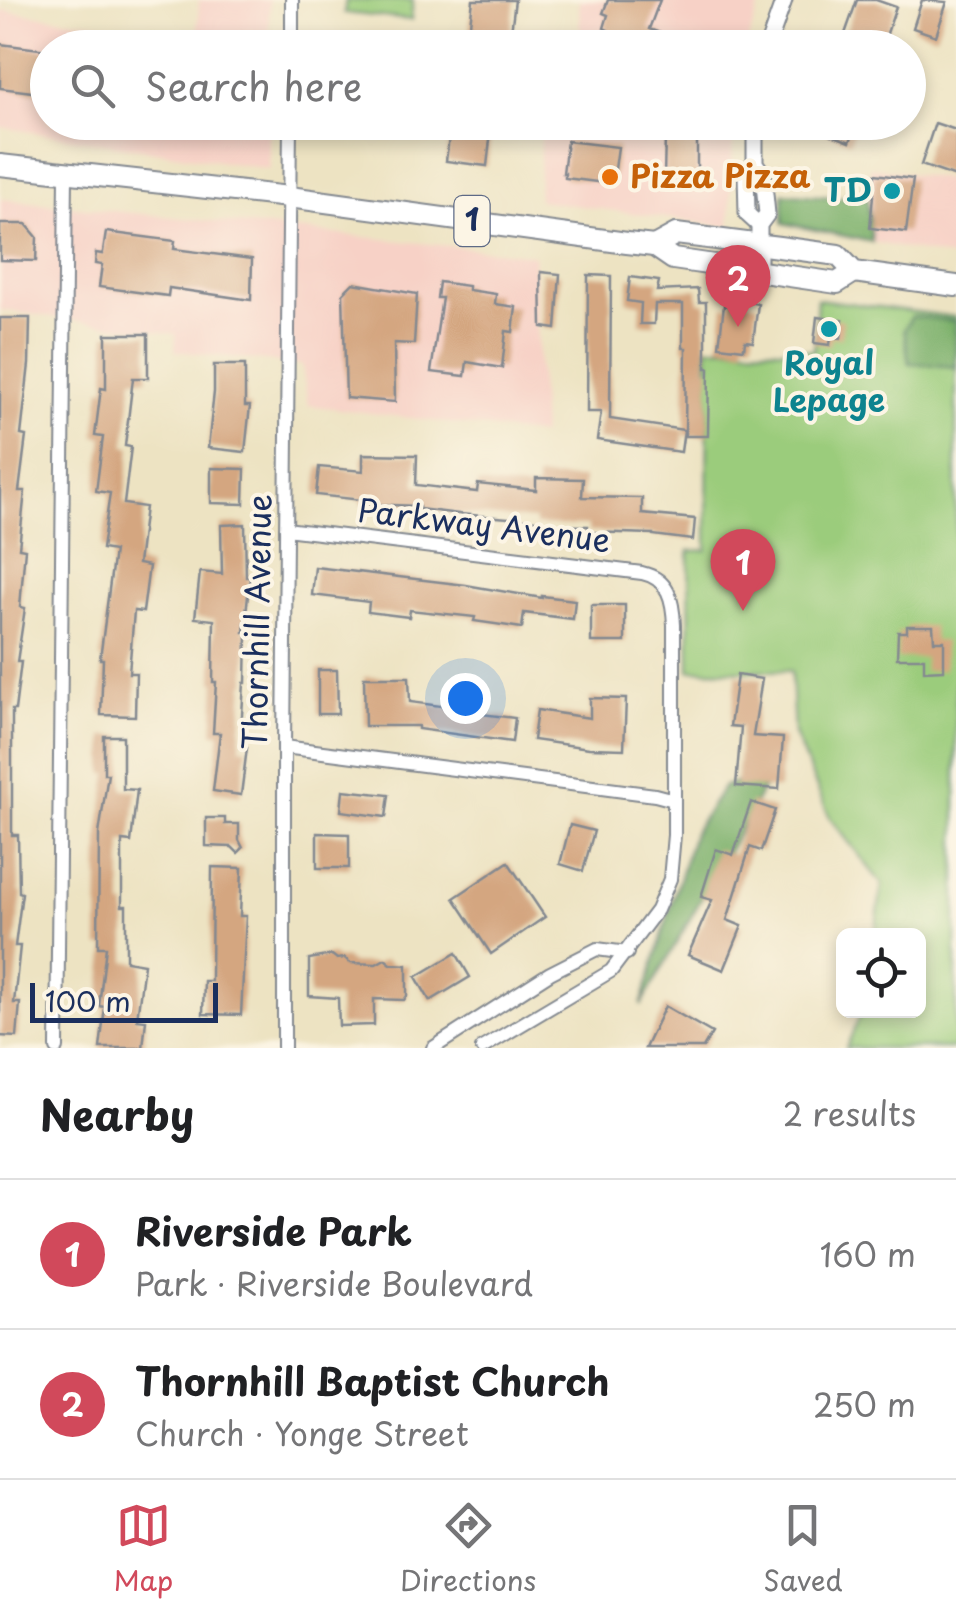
<!DOCTYPE html>
<html lang="en">
<head>
<meta charset="utf-8">
<style>
	body { margin:0; font-family:"Playpen Sans",sans-serif; background:#f2f2f2; color:#202124 }
	.controls { position:absolute; right:30px; bottom:30px; display:grid; overflow:hidden; border-radius:15px; box-shadow:0 5px 15px #0003 }
	.controls button { width:90px; height:90px; display:grid; place-items:center; padding:0; border:0; border-bottom:2px solid #e0e0e0; background:#fff; color:#202124; font:50px sans-serif }
	.scale { position:absolute; left:30px; bottom:25px; width:188px; box-sizing:border-box; padding-left:10px; border:5px solid #1b2f5e; border-top:0; font-size:28px; line-height:35px; white-space:nowrap; color:#1b2f5e; -webkit-text-stroke:8px #fcf5e5; paint-order:stroke }
	.you { position:absolute; left:465px; top:698px; width:35px; height:35px; margin:-25px; border:8px solid #fff; border-radius:50%; background:#1a73e8; box-shadow:0 0 0 15px #1a73e833 }
	.badge { display:grid; place-items:center; width:65px; height:65px; border-radius:50%; background:#d1495b; color:#fff; font-size:32px; font-weight:700 }
	.pin { position:absolute; translate:-50% -82px; filter:drop-shadow(0 2px 5px #0008) }
	.pin::after { content:''; position:absolute; top:52px; width:35px; height:30px; background:inherit; clip-path:polygon(0 0,100% 0,50% 100%) }
	.list { margin:0; padding:0; list-style:none }
	h2 { display:flex; justify-content:space-between; align-items:center; height:130px; margin:0; padding:0 40px; font-size:42px }
	h2 small { font-size:32px; font-weight:400; color:#757577 }
	.list li { display:grid; grid-template-columns:65px 1fr auto; gap:30px; align-items:center; box-sizing:border-box; height:150px; padding:0 40px; border-top:2px solid #e0e0e0 }
	.list b { display:block; font-size:38px; white-space:nowrap }
	.list p { margin:0; font-size:32px; white-space:nowrap; color:#757577 }
	.list em { font-size:32px; font-style:normal; color:#757577 }
	.icon { flex:none; width:55px; height:55px; fill:none; stroke:currentColor; stroke-width:2; stroke-linecap:round; stroke-linejoin:round }
	.map { position:relative; flex:none; width:956px; height:1048px; overflow:hidden }
	.search { position:absolute; background:#fff; box-shadow:0 5px 15px #0003; left:30px; right:30px; top:30px; height:110px; display:flex; align-items:center; gap:25px; box-sizing:border-box; padding:0 35px; border-radius:55px; color:#757577; font-size:38px }
	.sheet { height:430px; background:#fff }
	nav { display:flex; justify-content:space-around; align-items:center; box-sizing:border-box; height:140px; border-top:2px solid #e0e0e0; background:#fff; font-size:28px; color:#757577 }
	nav a { display:grid; justify-items:center; gap:5px }
	nav .on { color:#d1495b }
	.map>svg:first-child { display:block }
	.built { fill:#f7d1c6 }
	.green { fill:#9bcc7b; stroke:#5b7e6c; stroke-width:2.5 }
	.forest { fill:#7cb06b; stroke:#4c7064; stroke-width:2.5 }
	.building { fill:#d4a680 }
	.lines { fill:none; stroke-linecap:round; stroke-linejoin:round }
	.minor-casing { stroke:#848990; stroke-width:16 }
	.tertiary-casing { stroke:#848990; stroke-width:19 }
	.primary-casing { stroke:#848990; stroke-width:24 }
	.minor { stroke:#fff; stroke-width:12 }
	.tertiary { stroke:#fff; stroke-width:15 }
	.primary { stroke:#fff; stroke-width:20 }
	.food-dot { fill:#e8710a; stroke:#fcf5e5; stroke-width:4 }
	.culture-dot { fill:#0f9aa8; stroke:#fcf5e5; stroke-width:4 }
	.labels { text-anchor:middle; stroke-width:8; stroke-linejoin:round; paint-order:stroke }
	.shield { fill:#fcf5e5; stroke:#5e6a86; stroke-width:2.5 }
	.shield-label { font-size:30px; font-weight:bold; fill:#1b2f5e }
	.food-label { font-size:32px; font-weight:bold; fill:#c56008; stroke:#fcf5e5; text-anchor:start }
	.culture-label { font-size:32px; font-weight:bold; fill:#0d838f; stroke:#fcf5e5; text-anchor:end }
	.street-label { font-size:32px; fill:#1b2f5e; stroke:#fcf5e5 }
</style>
</head>
<body>
<div class="map">
<svg width="956" height="1048" viewBox="0 0 956 1048">
	<rect width="100%" height="100%" fill="#fcf5e5"/>
	<filter id="ink" filterUnits="userSpaceOnUse"><feTurbulence type="fractalNoise" baseFrequency=".01" numOctaves="2"/><feDisplacementMap in="SourceGraphic" scale="20" xChannelSelector="R" yChannelSelector="G"/><feConvolveMatrix kernelMatrix="1 2 1 2 8 2 1 2 1" color-interpolation-filters="sRGB"/></filter>
	<filter id="wash" filterUnits="userSpaceOnUse"><feTurbulence type="fractalNoise" baseFrequency=".0048" numOctaves="4" result="noise"/><feDisplacementMap in="SourceGraphic" scale="40" xChannelSelector="R" yChannelSelector="G"/><feGaussianBlur stdDeviation="2.25" result="paint"/><feColorMatrix in="noise" values="0 0 0 0 0 0 0 0 0 0 0 0 0 0 0 0 0 1.4 0 .05"/><feComposite in="paint" operator="in"/></filter>
	<g filter="url(#wash)">
		<rect width="100%" height="100%" fill="#ede3c2"/>
		<!-- built -->
		<g class="built">
			<polygon points="199,0 269,0 269,47 48,48 48,122 269,123 269,169 0,127 0,10 197,37"/>
			<polygon points="579,0 762,0 745,48 580,47"/>
			<polygon points="580,122 733,123 730,227 538,200 541,132 580,133"/>
			<polygon points="871,167 956,181 956,259 872,242 867,192"/>
			<polygon points="0,199 534,255 542,435 308,405 302,365 175,351 176,334 0,310"/>
		</g>
		<!-- green -->
		<g class="green">
			<polygon points="346,0 413,0 411,20 344,13"/>
			<polygon points="817,299 956,317 956,1048 846,1048 862,1011 918,1011 918,936 875,935 882,884 830,818 794,734 791,671 690,670 689,551 707,550 708,347 814,350"/>
		</g>
		<!-- forest -->
		<g class="forest">
			<polygon points="850,190 867,192 872,242 783,223 783,193 844,198"/>
			<polygon points="912,316 956,321 956,367 909,363 904,330"/>
			<polygon points="772,773 641,1006 693,833 724,786"/>
		</g>
		<g id="blocks">
			<!-- building -->
			<g class="building">
				<polygon points="473,0 515,0 509,48 467,48"/>
				<polygon points="608,0 660,0 649,29 663,34 658,48 608,48 609,45 603,44 608,30 604,28 608,15 603,13"/>
				<polygon points="857,0 876,0 896,7 882,48 840,48"/>
				<polygon points="922,0 947,2 936,36 913,28"/>
				<polygon points="0,44 48,50 48,94 0,88"/>
				<polygon points="451,122 492,122 487,166 446,161"/>
				<polygon points="799,122 857,122 850,142"/>
				<polygon points="935,123 956,130 956,177 921,165"/>
				<polygon points="665,136 697,136 697,176 664,176"/>
				<polygon points="567,141 618,147 613,184 565,178 565,173 563,173"/>
				<polygon points="875,174 913,179 906,232 870,228"/>
				<polygon points="0,224 26,224 37,237 36,261 0,260"/>
				<polygon points="106,232 175,241 174,249 252,259 251,300 169,288 168,296 99,287 102,265 95,264 96,253 102,254 103,252"/>
				<polygon points="541,272 560,274 556,329 542,327"/>
				<polygon points="588,275 611,276 610,419 684,430 681,452 597,440 601,412 587,412"/>
				<polygon points="630,277 659,281 657,291 698,289 699,302 706,302 706,368 709,368 708,436 685,436 686,348 683,348 683,304 655,304 654,324 640,324 641,303 627,301"/>
				<polygon points="439,282 468,286 468,290 496,294 495,304 516,307 513,332 506,331 502,368 467,362 465,376 431,372 442,298 437,298"/>
				<polygon points="353,283 417,294 414,344 394,343 395,402 346,398 343,293"/>
				<polygon points="732,298 758,304 753,342 745,341 744,349 719,346 724,305 731,306"/>
				<polygon points="817,317 843,320 841,338 831,337 830,345 814,343"/>
				<polygon points="0,318 30,318 29,364 21,435 26,436 19,491 25,491 19,548 25,549 20,607 25,608 17,662 21,662 15,710 12,710 12,835 18,835 19,892 22,893 15,946 20,946 14,1003 20,1003 17,1037 0,1036"/>
				<polygon points="106,334 148,334 148,378 133,378 125,446 131,447 124,504 145,507 138,564 149,566 143,612 134,611 129,673 136,673 135,716 101,715 103,659 100,659 114,551 102,549 110,493 96,491 103,437 95,436 101,388 106,389"/>
				<polygon points="214,365 245,365 245,406 250,406 245,452 208,448 214,392"/>
				<polygon points="363,454 417,455 416,485 477,492 478,484 536,490 536,478 583,479 582,497 642,498 642,514 695,519 693,540 653,535 653,534 588,532 588,526 535,525 535,520 459,514 419,509 419,506 362,504 362,500 316,495 319,467 363,471"/>
				<polygon points="211,468 245,469 244,504 211,503"/>
				<polygon points="245,524 246,577 250,577 244,632 247,632 246,683 244,683 240,747 247,748 241,795 213,791 220,733 213,733 216,682 213,682 214,620 195,618 200,572 222,574 221,525"/>
				<polygon points="315,567 466,585 542,598 542,596 575,600 573,619 524,613 522,628 474,621 475,617 410,610 409,617 368,612 369,602 312,595"/>
				<rect x="591" y="605" width="34" height="37"/>
				<polygon points="907,626 933,626 934,641 944,641 944,670 924,671 924,658 897,658 898,632 907,632"/>
				<polygon points="318,670 337,670 338,714 318,714"/>
				<polygon points="737,675 762,679 753,736 783,738 779,789 736,786 741,727 730,726"/>
				<polygon points="364,677 409,677 410,702 464,709 464,712 515,718 512,742 418,729 418,726 365,726"/>
				<polygon points="590,698 626,699 624,749 589,748 533,740 537,710 590,718"/>
				<polygon points="104,736 123,736 123,789 137,790 131,842 122,841 122,906 126,906 126,961 144,964 137,1019 146,1020 143,1048 100,1048 105,1007 99,1006 106,947 98,947 99,834 108,774 104,774"/>
				<polygon points="343,790 389,795 386,817 341,811"/>
				<polygon points="751,802 775,810 761,851 750,847 727,920 742,926 724,970 688,955 712,900 701,897 716,849 733,855"/>
				<polygon points="206,818 225,818 225,824 239,824 239,840 243,848 238,853 232,847 206,846"/>
				<polygon points="570,825 594,831 583,871 560,864"/>
				<polygon points="317,833 349,834 349,868 317,868"/>
				<polygon points="508,862 545,917 491,954 454,898"/>
				<polygon points="212,867 242,868 240,916 246,916 241,1015 203,1014 204,981 211,981"/>
				<polygon points="456,953 470,977 430,1001 416,977"/>
				<polygon points="332,955 337,959 345,958 350,963 376,964 385,959 391,964 407,965 407,996 404,1000 374,999 374,1025 339,1026 338,998 309,996 309,959"/>
				<polygon points="665,1006 712,1033 703,1048 645,1048"/>
			</g>
		</g>
	</g>
	<g filter="url(#ink)">
		<use href="#blocks" fill-opacity="0" stroke="#848990" stroke-width="2.5"/>
		<g class="lines">
			<!-- minor casing -->
			<g class="minor-casing">
				<g id="minor">
					<polyline points="292,48 292,0"/>
					<path d="M286 529 642 573C669 579 673 600 674 625V835L670 879 657 910 611 971 482 1048"/>
					<polyline points="284,747 655,795 674,800"/>
					<polyline points="57,1048 66,174"/>
					<polyline points="284,1048 284,747 290,122"/>
					<polyline points="433,1048 550,973 597,949 627,953"/>
				</g>
			</g>
			<!-- tertiary casing -->
			<g class="tertiary-casing">
				<g id="tertiary">
					<polyline points="767,48 784,0"/>
					<polyline points="755,122 755,163 763,174 767,214 759,225 759,271"/>
					<polyline points="755,163 746,173 747,214 759,225"/>
				</g>
			</g>
			<!-- primary casing -->
			<g class="primary-casing">
				<g id="primary">
					<polyline points="0,165 289,197 627,243 654,246 673,259 837,283 854,272"/>
					<polyline points="654,246 676,234 779,247 838,255 854,272 956,286"/>
				</g>
			</g>
			<!-- minor -->
			<use href="#minor" class="minor"/>
			<!-- tertiary -->
			<use href="#tertiary" class="tertiary"/>
			<!-- primary -->
			<use href="#primary" class="primary"/>
		</g>
	</g>
	<!-- markers -->
	<circle class="food-dot" cx="610" cy="177" r="10"/>
	<g class="culture-dot">
		<circle cx="892" cy="191" r="10"/>
		<circle cx="829" cy="329" r="10"/>
	</g>
	<g class="labels">
		<!-- shield labels -->
		<rect class="shield" x="454.5" y="196" width="35" height="50" rx="8"/>
		<g class="shield-label">
			<text x="472" y="231">1</text>
		</g>
		<!-- food labels -->
		<g class="food-label">
			<text x="630" y="188">Pizza Pizza</text>
		</g>
		<!-- culture labels -->
		<g class="culture-label">
			<text x="872" y="202">TD</text>
			<text x="829" y="375" text-anchor="middle">Royal<tspan x="829" dy="37">Lepage</tspan></text>
		</g>
		<!-- street labels -->
		<g class="street-label">
			<text transform="translate(484 526) rotate(7)" y="11">Parkway Avenue</text>
			<text transform="translate(258 622) rotate(-89)" y="11">Thornhill Avenue</text>
		</g>
	</g>
</svg>
<div class="controls">
<button><svg class="icon" aria-label="locate" viewBox="0 0 24 24"><circle cx="12" cy="12" r="6"/><path d="M12 2v4M12 18v4M2 12h4M18 12h4"/></svg></button>
</div>
<div class="scale">100 m</div>
<div class="you"></div>
<div class="pin badge" style="left:743px;top:611px">1</div>
<div class="pin badge" style="left:738px;top:327px">2</div>
<div class="search"><svg class="icon" aria-label="search" viewBox="0 0 24 24"><circle cx="10" cy="10" r="6"/><path d="M15 15l6 6"/></svg>Search here</div>
</div>
<section class="sheet">
<h2>Nearby<small>2 results</small></h2>
<ul class="list">
<li><span class="badge">1</span><div><b>Riverside Park</b><p>Park · Riverside Boulevard</p></div><em>160 m</em></li>
<li><span class="badge">2</span><div><b>Thornhill Baptist Church</b><p>Church · Yonge Street</p></div><em>250 m</em></li>
</ul>
</section>
<nav>
<a class="on"><svg class="icon" aria-label="map" viewBox="0 0 24 24"><path d="M3 6l6-2 6 2 6-2v14l-6 2-6-2-6 2zM9 4v14M15 6v14"/></svg>Map</a>
<a><svg class="icon" aria-label="directions" viewBox="0 0 24 24"><path d="M12 3l9 9-9 9-9-9zM9 14v-3h6M13 9l2 2-2 2"/></svg>Directions</a>
<a><svg class="icon" aria-label="saved" viewBox="0 0 24 24"><path d="M7 4h10v16l-5-4-5 4z"/></svg>Saved</a>
</nav>
</body>
</html>
